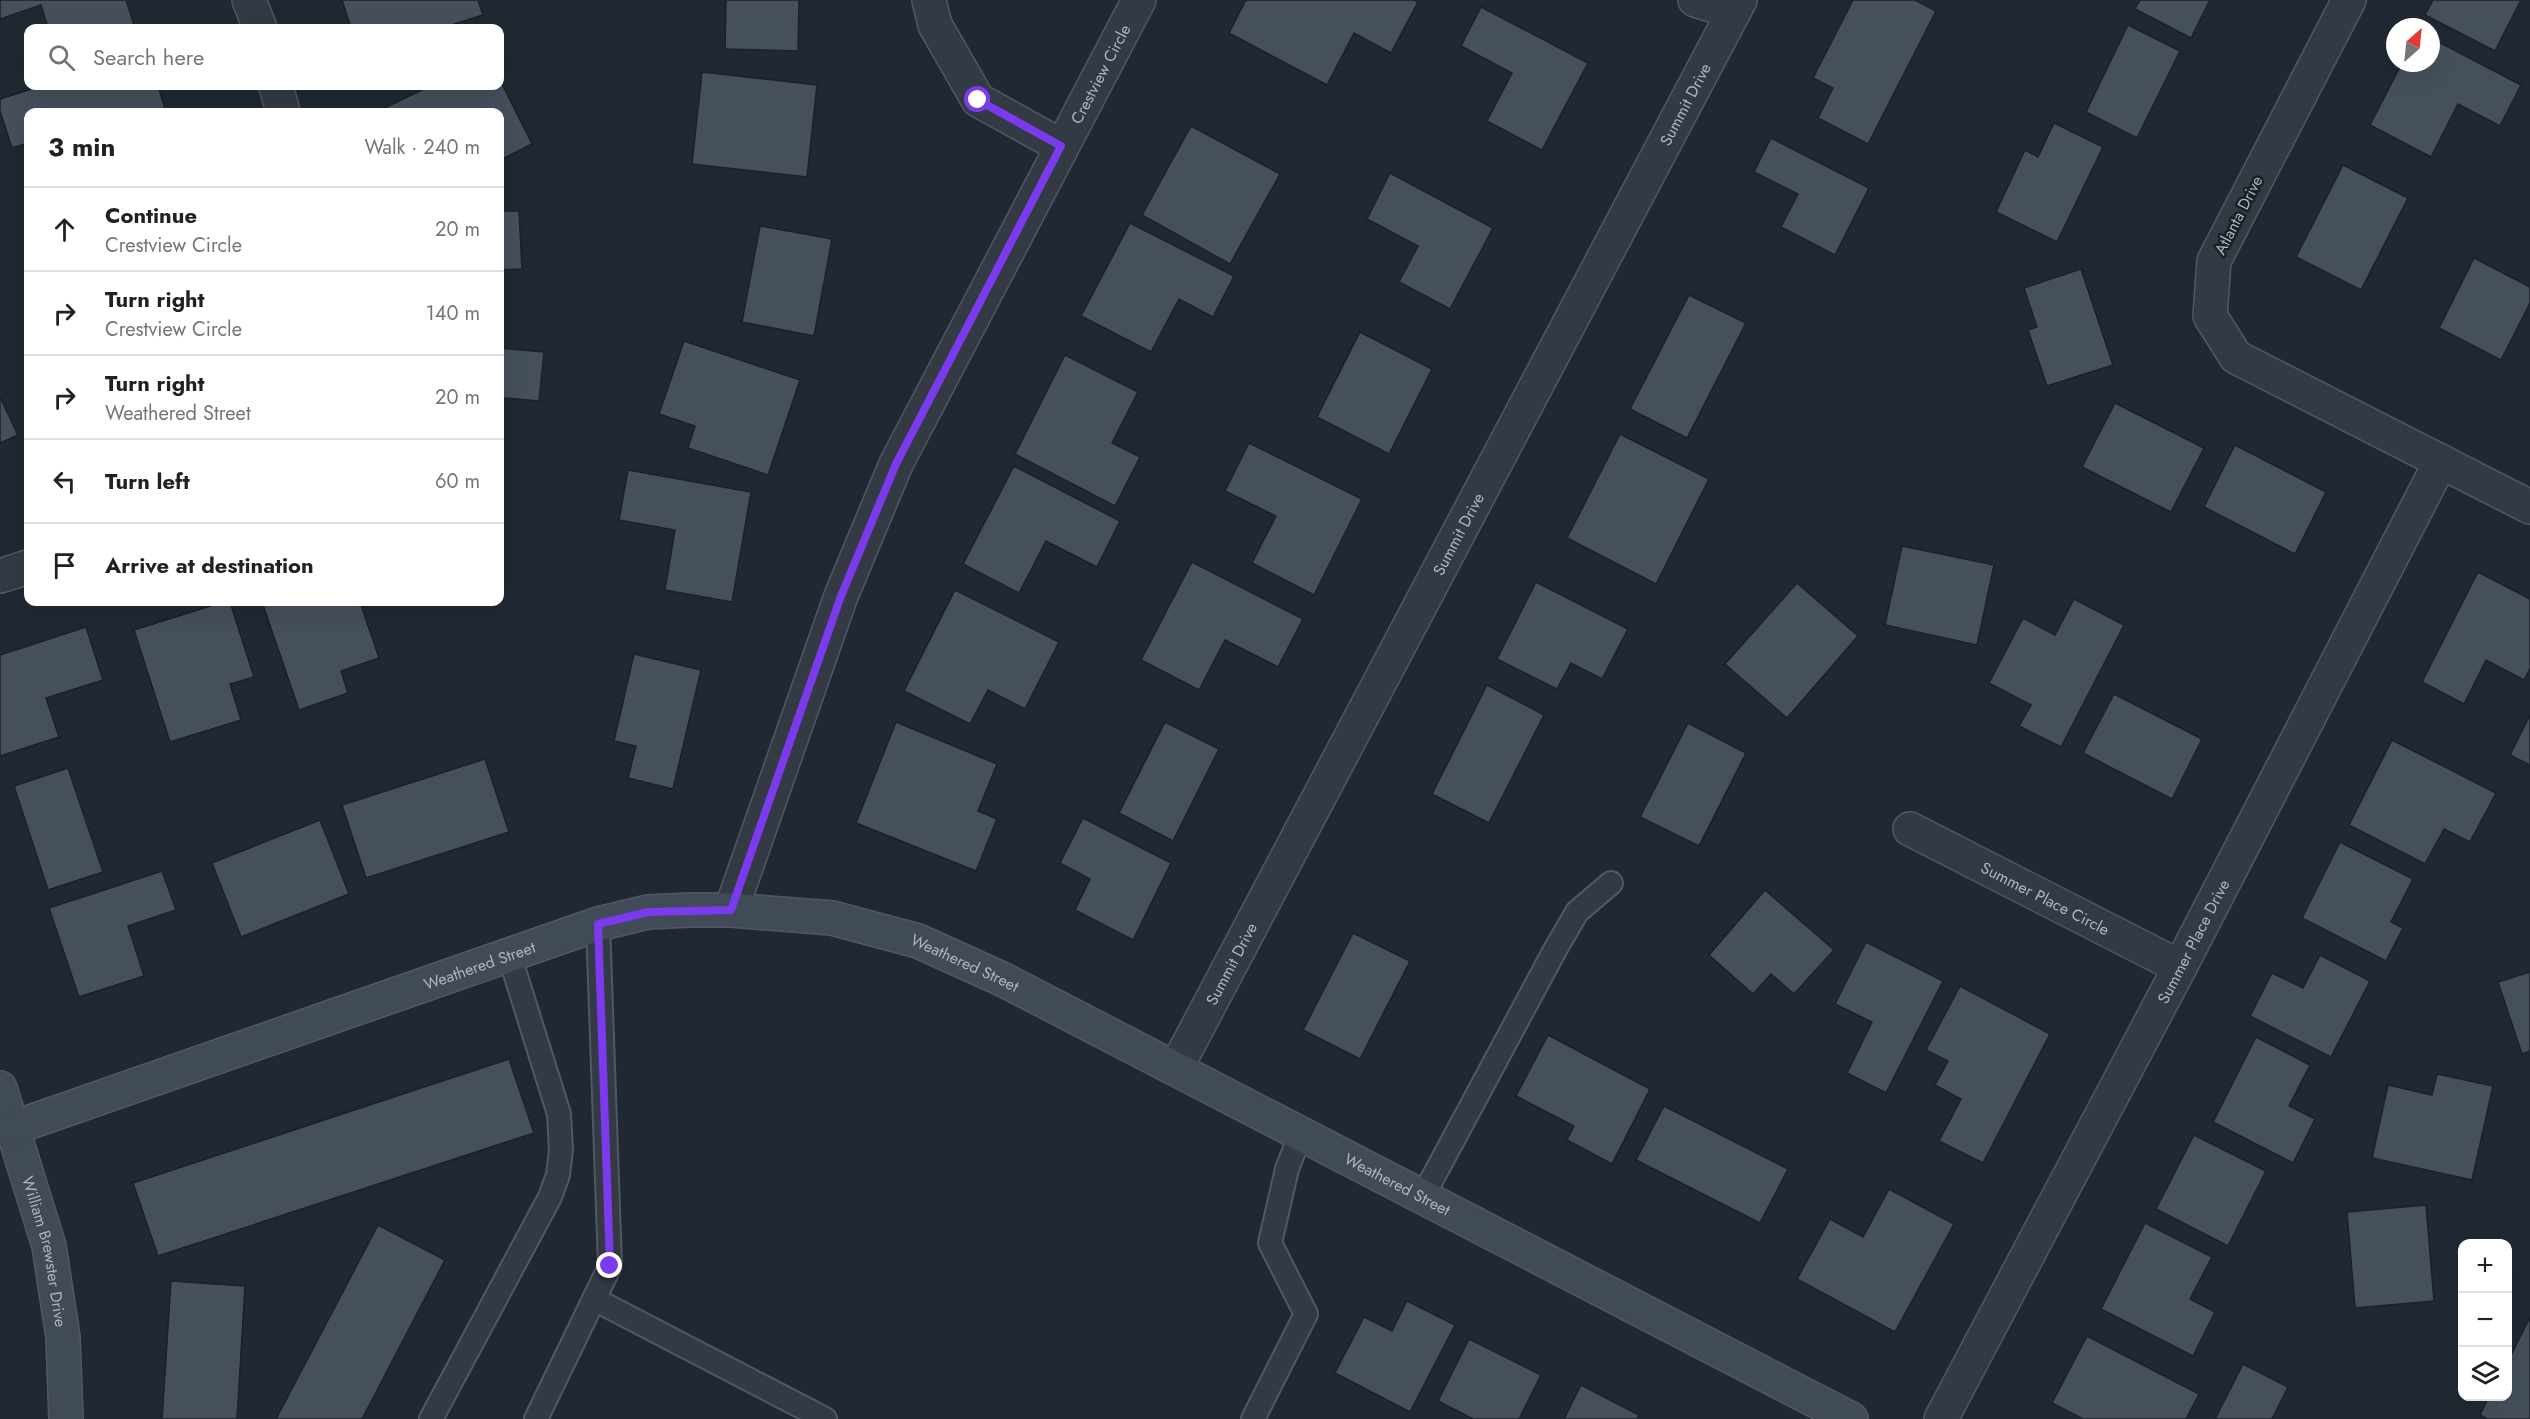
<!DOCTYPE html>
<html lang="en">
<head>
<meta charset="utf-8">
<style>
	body { margin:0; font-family:Jost,sans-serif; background:#f2f2f2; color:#202124 }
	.controls { position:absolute; right:18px; bottom:18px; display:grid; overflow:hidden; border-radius:12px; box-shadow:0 6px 24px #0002 }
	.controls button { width:54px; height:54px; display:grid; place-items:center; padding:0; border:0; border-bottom:2px solid #e0e0e0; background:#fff; color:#202124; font:30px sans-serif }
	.compass { position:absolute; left:2386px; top:18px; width:54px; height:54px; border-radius:50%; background:#fff; box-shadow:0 6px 24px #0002; rotate:27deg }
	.stop { position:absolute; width:18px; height:18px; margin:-14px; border:4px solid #7c3aed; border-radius:50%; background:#fff }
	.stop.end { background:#7c3aed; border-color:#fff; box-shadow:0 2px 6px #0008 }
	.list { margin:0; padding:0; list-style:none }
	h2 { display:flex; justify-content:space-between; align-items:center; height:78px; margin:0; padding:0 24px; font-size:26px }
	h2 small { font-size:20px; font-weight:400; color:#757577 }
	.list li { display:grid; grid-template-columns:39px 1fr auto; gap:18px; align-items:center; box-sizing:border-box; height:84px; padding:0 24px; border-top:2px solid #e0e0e0 }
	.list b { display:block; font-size:22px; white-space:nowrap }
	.list p { margin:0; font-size:20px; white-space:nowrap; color:#757577 }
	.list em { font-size:20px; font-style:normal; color:#757577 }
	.icon { flex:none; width:33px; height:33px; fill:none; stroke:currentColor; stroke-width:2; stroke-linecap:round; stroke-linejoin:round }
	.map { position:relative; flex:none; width:2530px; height:1419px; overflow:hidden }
	.search { position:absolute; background:#fff; box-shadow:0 6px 24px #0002; left:24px; top:24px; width:480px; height:66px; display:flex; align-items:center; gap:15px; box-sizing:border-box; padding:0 21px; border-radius:12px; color:#757577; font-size:22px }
	.panel { position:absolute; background:#fff; box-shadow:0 6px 24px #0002; left:24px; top:108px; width:480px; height:498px; border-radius:12px }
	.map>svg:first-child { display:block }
	.building { fill:#46505d; stroke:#1b212a; stroke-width:1.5 }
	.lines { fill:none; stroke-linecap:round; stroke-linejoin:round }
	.lane-casing { stroke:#515862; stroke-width:26 }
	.street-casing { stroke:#515862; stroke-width:36 }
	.secondary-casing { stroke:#515862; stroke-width:36 }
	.lane { stroke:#333a44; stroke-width:22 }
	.street { stroke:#333a44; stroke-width:33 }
	.secondary { stroke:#414a57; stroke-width:33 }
	.route { stroke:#7c3aed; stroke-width:8 }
	.labels { text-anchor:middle; stroke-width:5; stroke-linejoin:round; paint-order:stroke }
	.street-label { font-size:16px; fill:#adb5c1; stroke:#192028 }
</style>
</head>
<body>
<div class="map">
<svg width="2530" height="1419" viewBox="0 0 2530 1419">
	<rect width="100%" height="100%" fill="#202933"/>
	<!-- building -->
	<g class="building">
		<polygon points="0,0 126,0 135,28 48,28 41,5 0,19"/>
		<polygon points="342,0 478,0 483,15 442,28 351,28"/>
		<polygon points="726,0 799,0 798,51 725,49"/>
		<polygon points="1246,0 1414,0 1418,2 1391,53 1354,33 1327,85 1229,33"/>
		<polygon points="1853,0 1915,0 1936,11 1868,144 1818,118 1833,88 1813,78"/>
		<polygon points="2140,0 2210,0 2191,38 2135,9"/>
		<polygon points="2433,0 2521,0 2495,51 2425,15"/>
		<polygon points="1481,7 1588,63 1542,150 1487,121 1512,73 1461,46"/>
		<polygon points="2128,25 2180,51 2137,138 2086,112"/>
		<polygon points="2431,38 2521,85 2500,126 2458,104 2431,157 2370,125 2402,63 2431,63"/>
		<polygon points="702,72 817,85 807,177 692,164"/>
		<polygon points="500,80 532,144 500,160 500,112 376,112 430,86 500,86"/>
		<polygon points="41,86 158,86 166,112 28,112 28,143 12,148 0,111 0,99"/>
		<polygon points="2054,123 2103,147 2057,242 1996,212 2025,150 2038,157"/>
		<polygon points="1191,126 1280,174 1230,264 1142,215"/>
		<polygon points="1771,138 1869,188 1835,255 1781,227 1798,194 1754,172"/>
		<polygon points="2343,165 2408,198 2361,290 2296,257"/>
		<polygon points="1390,173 1493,228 1450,309 1399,282 1418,246 1367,219"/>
		<polygon points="500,211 519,211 522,269 500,270"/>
		<polygon points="1130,223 1234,276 1213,317 1179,299 1151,352 1081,316"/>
		<polygon points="760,226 832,239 814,336 742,322"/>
		<polygon points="2474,258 2530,287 2530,303 2501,360 2439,328"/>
		<polygon points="2081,269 2113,365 2047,386 2028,330 2037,327 2024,288"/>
		<polygon points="1689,295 1746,323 1687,438 1630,409"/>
		<polygon points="1360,332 1432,369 1389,454 1317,417"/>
		<polygon points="684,341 800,380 768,475 688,448 695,426 659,414"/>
		<polygon points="500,348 544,352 539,401 504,398 500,443"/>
		<polygon points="1065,355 1138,392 1112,443 1140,457 1115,506 1015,454"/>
		<polygon points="0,397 18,435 0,443"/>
		<polygon points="2115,403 2204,448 2171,512 2082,467"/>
		<polygon points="1620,434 1709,479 1656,584 1567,538"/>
		<polygon points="1249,443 1362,499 1314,595 1252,563 1276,516 1225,491"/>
		<polygon points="2235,445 2326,492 2295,554 2204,507"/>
		<polygon points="1014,466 1120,521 1097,567 1046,541 1019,593 963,564"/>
		<polygon points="628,470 751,492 732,602 665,590 675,530 619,520"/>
		<polygon points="1902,546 1994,565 1977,645 1885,625"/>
		<polygon points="1192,562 1303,619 1278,667 1225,640 1199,690 1141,660"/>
		<polygon points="2478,572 2530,599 2530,668 2524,680 2486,660 2464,704 2422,682"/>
		<polygon points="1536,582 1628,629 1602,679 1571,663 1557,689 1497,659"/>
		<polygon points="1797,583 1858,636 1787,718 1725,664"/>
		<polygon points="955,590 1059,642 1025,709 988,690 970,724 904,691"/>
		<polygon points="2074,599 2124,625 2061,747 2019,726 2031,705 1989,683 2023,618 2055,635"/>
		<polygon points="223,602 230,602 254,677 230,684 241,720 170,742 134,630"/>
		<polygon points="262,602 360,602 379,658 341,671 348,693 299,710"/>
		<polygon points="86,627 103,680 46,698 59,737 0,756 0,655"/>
		<polygon points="634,654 701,670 673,789 628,778 636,746 614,741"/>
		<polygon points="1487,685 1544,715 1489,823 1432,794"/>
		<polygon points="2114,694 2202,739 2172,799 2083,753"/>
		<polygon points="2530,715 2530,765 2510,755"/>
		<polygon points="896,722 997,764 978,811 997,819 976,871 856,823"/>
		<polygon points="1165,722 1219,749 1173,841 1119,813"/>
		<polygon points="1688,723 1746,753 1699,846 1640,817"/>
		<polygon points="2392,740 2496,793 2470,842 2444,829 2425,864 2349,825"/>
		<polygon points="485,759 509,832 366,878 342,805"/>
		<polygon points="68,768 103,872 48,890 14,786"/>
		<polygon points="1083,818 1171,863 1133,940 1075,910 1090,879 1060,863"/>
		<polygon points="320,820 349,894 241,937 212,863"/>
		<polygon points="2340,842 2413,879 2391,922 2403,928 2386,961 2302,918"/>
		<polygon points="162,871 176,910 128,926 144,976 79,997 49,908"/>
		<polygon points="1765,890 1834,950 1794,994 1771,974 1753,994 1709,955"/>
		<polygon points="1353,933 1410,961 1360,1059 1303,1030"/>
		<polygon points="1866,942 1943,981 1886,1093 1847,1073 1872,1022 1835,1004"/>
		<polygon points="2320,955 2370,981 2331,1057 2250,1016 2272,973 2303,988"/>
		<polygon points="2530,972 2530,1051 2522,1054 2498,982"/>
		<polygon points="1960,986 2050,1034 1983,1163 1939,1141 1961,1099 1935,1085 1948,1061 1926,1050"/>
		<polygon points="1548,1035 1650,1089 1612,1164 1567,1140 1574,1126 1516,1096"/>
		<polygon points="2256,1037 2310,1065 2289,1106 2315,1119 2293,1163 2213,1122"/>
		<polygon points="509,1059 534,1133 158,1256 133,1183"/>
		<polygon points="2437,1074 2493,1086 2472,1180 2372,1158 2388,1085 2432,1095"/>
		<polygon points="1664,1106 1788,1169 1760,1223 1636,1160"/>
		<polygon points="2194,1135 2266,1171 2228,1246 2156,1209"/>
		<polygon points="1889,1189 1954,1224 1895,1332 1797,1279 1830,1219 1863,1237"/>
		<polygon points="2426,1205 2434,1301 2355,1308 2347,1212"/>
		<polygon points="2145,1223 2212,1257 2190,1299 2215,1312 2193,1356 2101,1309"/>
		<polygon points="378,1225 445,1260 362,1419 276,1419"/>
		<polygon points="171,1281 245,1286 237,1419 162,1419"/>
		<polygon points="1407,1301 1455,1325 1410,1412 1335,1373 1364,1317 1392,1331"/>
		<polygon points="2530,1317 2530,1419 2487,1419 2480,1415 2489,1396 2508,1396 2508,1361"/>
		<polygon points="2087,1336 2199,1394 2186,1419 2083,1419 2052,1403"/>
		<polygon points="1469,1339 1541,1375 1519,1419 1473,1419 1438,1401"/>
		<polygon points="2243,1364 2288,1387 2272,1419 2215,1419"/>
		<polygon points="1581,1385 1639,1415 1637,1419 1564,1419"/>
	</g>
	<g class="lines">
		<!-- lane casing -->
		<g class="lane-casing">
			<g id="lane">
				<polyline points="1423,1196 1555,950 1577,912 1611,883"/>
				<polyline points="594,1299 825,1419"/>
				<polyline points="431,1419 550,1197 558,1175 561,1150 559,1114 509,954"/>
				<polyline points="536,1419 610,1266 598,924"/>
				<polyline points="1253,1419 1306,1314 1270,1243 1287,1169 1301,1133"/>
			</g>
		</g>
		<!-- street casing -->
		<g class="street-casing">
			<g id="street">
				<polyline points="249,0 260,28"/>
				<polyline points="929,0 935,25 978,100 1061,146"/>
				<polyline points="1695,0 1734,12"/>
				<polyline points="2349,0 2214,261 2210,316 2236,357 2530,507"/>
				<polyline points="276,86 283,112"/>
				<polyline points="0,576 28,567"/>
				<path id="s1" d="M1910 829 2180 967"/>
				<path id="s2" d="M731 910 841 596 896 464 1139 0"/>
				<path id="s3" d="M1176 1068 1740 0"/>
				<path id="s4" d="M1941 1419 2180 967 2441 461"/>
			</g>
		</g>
		<!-- secondary casing -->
		<g class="secondary-casing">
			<g id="secondary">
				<path id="s5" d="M0 1088 49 1246 63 1337 66 1419"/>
				<path id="s6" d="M13 1128 598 924 648 912 690 910H731L832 918 918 941 1004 980 1851 1419"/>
			</g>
		</g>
		<!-- lane -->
		<use href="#lane" class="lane"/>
		<!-- street -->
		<use href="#street" class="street"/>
		<!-- secondary -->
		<use href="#secondary" class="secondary"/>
	</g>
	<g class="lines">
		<!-- route -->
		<polyline class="route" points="610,1266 598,924 648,912 731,910 841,596 896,464 1061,146 978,100"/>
	</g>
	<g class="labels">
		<!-- street labels -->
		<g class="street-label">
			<text dy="6" stroke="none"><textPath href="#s2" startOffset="916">Crestview Circle</textPath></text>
			<text dy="6" stroke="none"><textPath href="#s3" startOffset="1090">Summit Drive</textPath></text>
			<text transform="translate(2238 215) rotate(-63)" y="6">Atlanta Drive</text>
			<text dy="6" stroke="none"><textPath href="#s3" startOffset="604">Summit Drive</textPath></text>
			<text dy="6" stroke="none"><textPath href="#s1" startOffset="152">Summer Place Circle</textPath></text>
			<text dy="6" stroke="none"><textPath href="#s4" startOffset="540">Summer Place Drive</textPath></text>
			<text dy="6" stroke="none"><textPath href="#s6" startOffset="996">Weathered Street</textPath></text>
			<text dy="6" stroke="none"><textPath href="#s3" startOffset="118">Summit Drive</textPath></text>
			<text dy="6" stroke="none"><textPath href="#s6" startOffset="494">Weathered Street</textPath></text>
			<text dy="6" stroke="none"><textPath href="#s6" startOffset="1482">Weathered Street</textPath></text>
			<text dy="6" stroke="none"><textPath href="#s5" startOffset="170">William Brewster Drive</textPath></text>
		</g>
	</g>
</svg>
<div class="controls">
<button>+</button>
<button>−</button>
<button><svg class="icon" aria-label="layers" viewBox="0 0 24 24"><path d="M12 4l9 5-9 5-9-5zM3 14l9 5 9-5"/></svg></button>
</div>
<svg class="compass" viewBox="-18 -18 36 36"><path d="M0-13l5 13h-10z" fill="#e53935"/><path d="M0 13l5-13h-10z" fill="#757577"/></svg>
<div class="stop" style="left:978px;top:100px"></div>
<div class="stop end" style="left:610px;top:1266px"></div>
<div class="search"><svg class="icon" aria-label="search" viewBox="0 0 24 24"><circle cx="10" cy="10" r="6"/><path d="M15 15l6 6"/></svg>Search here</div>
<section class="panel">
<h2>3 min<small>Walk · 240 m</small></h2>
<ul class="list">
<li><svg class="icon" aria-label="ahead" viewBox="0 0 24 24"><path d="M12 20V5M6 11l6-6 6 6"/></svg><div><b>Continue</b><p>Crestview Circle</p></div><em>20 m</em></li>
<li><svg class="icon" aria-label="right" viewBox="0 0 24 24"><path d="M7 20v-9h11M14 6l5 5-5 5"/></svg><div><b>Turn right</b><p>Crestview Circle</p></div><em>140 m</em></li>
<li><svg class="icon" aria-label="right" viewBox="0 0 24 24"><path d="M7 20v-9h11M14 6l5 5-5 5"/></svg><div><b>Turn right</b><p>Weathered Street</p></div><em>20 m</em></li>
<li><svg class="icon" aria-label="left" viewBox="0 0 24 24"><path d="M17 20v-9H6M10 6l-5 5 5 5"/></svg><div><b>Turn left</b></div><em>60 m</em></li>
<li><svg class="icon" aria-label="arrive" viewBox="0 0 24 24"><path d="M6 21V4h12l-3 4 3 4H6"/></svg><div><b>Arrive at destination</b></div></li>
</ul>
</section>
</div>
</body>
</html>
